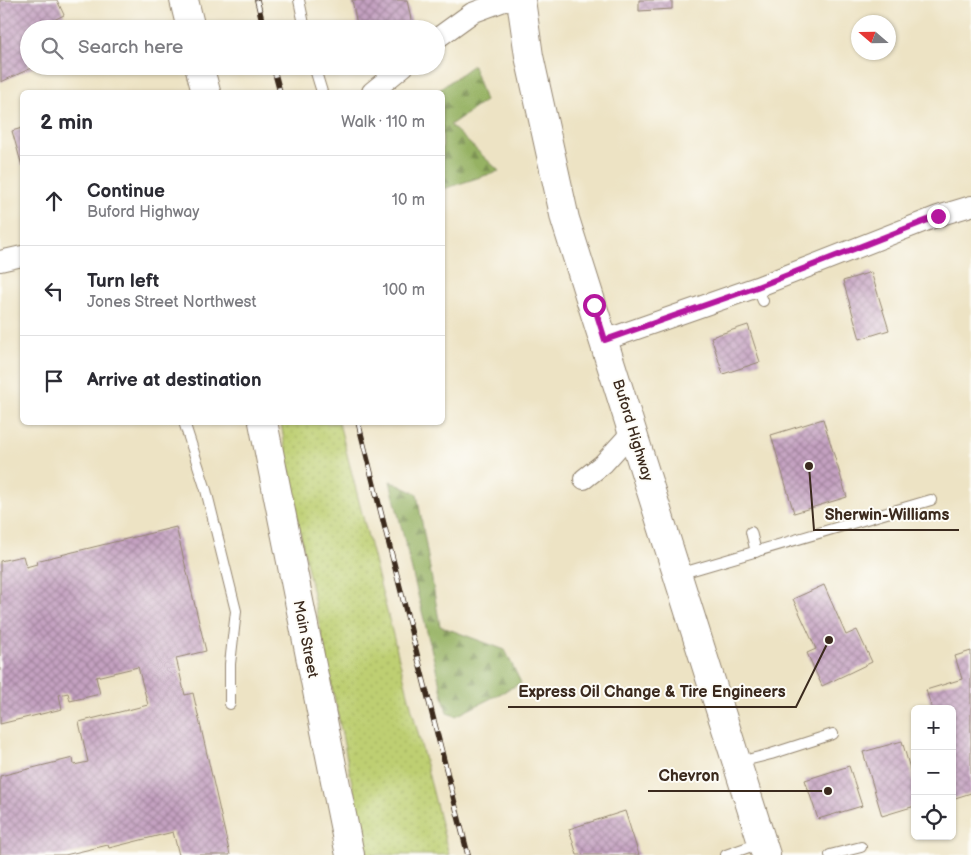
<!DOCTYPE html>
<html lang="en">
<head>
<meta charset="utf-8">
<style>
	body { margin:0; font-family:"Balsamiq Sans",sans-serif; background:#f2f2f3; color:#2b2b33 }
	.controls { position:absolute; right:15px; bottom:15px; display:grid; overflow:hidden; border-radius:8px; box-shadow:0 1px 4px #0004 }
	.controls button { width:45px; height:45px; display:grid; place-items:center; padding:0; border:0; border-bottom:1px solid #e1e1e2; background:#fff; color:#2b2b33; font:25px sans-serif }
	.compass { position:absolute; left:851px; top:15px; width:45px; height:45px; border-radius:50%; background:#fff; box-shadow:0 1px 4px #0004; rotate:290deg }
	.stop { position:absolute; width:15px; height:15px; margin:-11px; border:4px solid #b5179e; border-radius:50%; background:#fff }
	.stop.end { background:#b5179e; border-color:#fff; box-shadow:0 1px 5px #0008 }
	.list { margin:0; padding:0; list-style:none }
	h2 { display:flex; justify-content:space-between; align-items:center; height:65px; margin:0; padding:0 20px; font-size:21px }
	h2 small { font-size:16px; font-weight:400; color:#7c7c81 }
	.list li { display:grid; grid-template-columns:32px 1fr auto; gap:15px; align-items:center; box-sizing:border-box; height:90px; padding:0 20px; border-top:1px solid #e1e1e2 }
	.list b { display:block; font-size:19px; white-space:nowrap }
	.list p { margin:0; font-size:16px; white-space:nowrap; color:#7c7c81 }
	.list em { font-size:16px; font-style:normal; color:#7c7c81 }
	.icon { flex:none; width:28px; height:28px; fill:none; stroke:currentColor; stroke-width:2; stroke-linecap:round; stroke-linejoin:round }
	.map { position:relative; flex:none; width:971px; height:855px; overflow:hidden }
	.search { position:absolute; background:#fff; box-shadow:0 1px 4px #0004; left:20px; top:20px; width:425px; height:55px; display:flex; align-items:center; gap:12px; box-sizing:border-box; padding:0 18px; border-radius:28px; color:#7c7c81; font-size:19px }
	.panel { position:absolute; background:#fff; box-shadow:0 1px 4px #0004; left:20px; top:90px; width:425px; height:335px; border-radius:8px }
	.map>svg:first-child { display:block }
	.grass { fill:url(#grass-dots); stroke:#7c7c48 }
	.forest { fill:url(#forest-firs); stroke:#686e41 }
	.building { fill:url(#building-cross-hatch) }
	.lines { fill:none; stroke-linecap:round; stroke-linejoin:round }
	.lane-casing { stroke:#948671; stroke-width:12 }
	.street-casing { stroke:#948671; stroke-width:22 }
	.secondary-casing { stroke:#948671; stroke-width:30 }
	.primary-casing { stroke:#948671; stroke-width:30 }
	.lane { stroke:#fff; stroke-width:10 }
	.street { stroke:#fff; stroke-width:20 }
	.secondary { stroke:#fff; stroke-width:28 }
	.primary { stroke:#fff; stroke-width:28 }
	.rail-casing { stroke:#3b2a1e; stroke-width:5.5 }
	.rail { stroke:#fdfcf7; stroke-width:4; stroke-dasharray:11; stroke-linecap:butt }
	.route { stroke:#b5179e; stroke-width:6 }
	.labels { text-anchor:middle; stroke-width:4; stroke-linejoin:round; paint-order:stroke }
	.street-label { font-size:15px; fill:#3b2a1e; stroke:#fdfcf7 }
	.leader { fill:none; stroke:#3b2a1e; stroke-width:2 }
	.callout-dot { fill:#3b2a1e; stroke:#fdfcf7; stroke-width:2 }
	.callout-label { font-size:16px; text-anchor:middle; font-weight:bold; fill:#3b2a1e; stroke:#fdfcf7; stroke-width:4; stroke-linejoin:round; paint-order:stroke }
</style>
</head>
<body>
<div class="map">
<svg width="971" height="855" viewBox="0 0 971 855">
	<defs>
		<pattern id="grass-dots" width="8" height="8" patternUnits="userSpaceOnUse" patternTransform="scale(1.25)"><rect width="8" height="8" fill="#becf72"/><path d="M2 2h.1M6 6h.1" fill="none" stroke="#a4b262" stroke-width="1.8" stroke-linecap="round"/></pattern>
		<pattern id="forest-firs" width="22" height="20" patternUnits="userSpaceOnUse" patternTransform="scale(1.25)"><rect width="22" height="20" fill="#96b264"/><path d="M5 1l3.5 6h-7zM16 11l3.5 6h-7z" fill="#7c9152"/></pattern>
		<pattern id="building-cross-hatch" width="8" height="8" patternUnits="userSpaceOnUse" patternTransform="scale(1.25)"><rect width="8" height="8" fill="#c4a1c1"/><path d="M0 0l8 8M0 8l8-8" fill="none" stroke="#a0839c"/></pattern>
	</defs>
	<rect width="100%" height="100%" fill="#fdfcf7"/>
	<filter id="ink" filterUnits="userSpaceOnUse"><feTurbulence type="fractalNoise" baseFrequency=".02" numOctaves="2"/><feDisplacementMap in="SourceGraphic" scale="10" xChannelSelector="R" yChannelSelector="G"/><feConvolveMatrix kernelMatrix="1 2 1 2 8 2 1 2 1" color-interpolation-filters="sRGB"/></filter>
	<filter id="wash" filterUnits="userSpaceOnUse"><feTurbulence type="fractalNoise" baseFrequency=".0096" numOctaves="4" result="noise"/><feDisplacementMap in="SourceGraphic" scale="20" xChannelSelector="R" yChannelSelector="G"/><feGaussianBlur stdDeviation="1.12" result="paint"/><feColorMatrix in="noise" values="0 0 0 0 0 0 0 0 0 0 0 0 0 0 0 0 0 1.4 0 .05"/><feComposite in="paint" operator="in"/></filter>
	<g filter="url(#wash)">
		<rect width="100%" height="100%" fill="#ede3c4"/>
		<!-- grass -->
		<polygon class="grass" points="281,423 339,423 449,855 367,855 298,522"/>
		<!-- forest -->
		<g class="forest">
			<polygon points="473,65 485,101 450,125 499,171 443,189 442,92 436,92"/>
			<polygon points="390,481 417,494 440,626 505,650 521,683 456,716 447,713"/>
		</g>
		<g id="blocks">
			<!-- building -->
			<g class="building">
				<polygon points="0,0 57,0 64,15 54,20 58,29 29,29 29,66 36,66 1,82"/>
				<polygon points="352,0 407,0 413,29 358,29"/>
				<polygon points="639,0 672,0 672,9 639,11"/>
				<polygon points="22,128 22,166 12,131"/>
				<polygon points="871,272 889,330 860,339 843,281"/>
				<polygon points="748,325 760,362 723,374 711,337"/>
				<polygon points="823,419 847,497 794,513 771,435"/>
				<polygon points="176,527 206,651 176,658 185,695 193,693 230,855 179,855 173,832 109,848 108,845 65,855 0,855 0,776 73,758 74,765 88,762 79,722 148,705 138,667 96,677 100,694 70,701 68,693 59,695 62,709 0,724 0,561 23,556 26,567 37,564 36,561"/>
				<polygon points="824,585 846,635 857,630 872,662 822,686 807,653 816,649 793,599"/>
				<polygon points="971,651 971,793 952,799 952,709 932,709 926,690 962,679 955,656"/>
				<polygon points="902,741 915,786 915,806 882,816 863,752"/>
				<polygon points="849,766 862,806 818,819 805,780"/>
				<polygon points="625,811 639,855 577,855 569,829"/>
			</g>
		</g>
	</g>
	<g filter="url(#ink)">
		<use href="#blocks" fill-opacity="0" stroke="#948671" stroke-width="1"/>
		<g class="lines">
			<!-- lane casing -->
			<g class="lane-casing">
				<g id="lane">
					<polyline points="299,0 305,29"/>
					<polyline points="314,66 322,92"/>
					<polyline points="757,287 763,301"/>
					<polyline points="184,422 206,490 236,611 230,664 230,704"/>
					<polyline points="751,532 756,552"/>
					<polyline points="679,574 931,500"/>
					<polyline points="739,762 771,754 833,734"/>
					<polyline points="726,855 760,843"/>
					<polyline points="830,855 861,847"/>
				</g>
			</g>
			<!-- street casing -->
			<g class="street-casing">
				<g id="street">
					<polyline points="436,39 472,13 507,0"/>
					<polyline points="372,92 404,66"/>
					<polyline points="0,261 22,256"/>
					<polyline points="605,340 757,287 938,216 971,206"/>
					<polyline points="584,479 603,464 633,431"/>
				</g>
			</g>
			<!-- secondary casing -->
			<g class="secondary-casing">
				<g id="secondary">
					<polyline points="184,0 191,29"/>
					<polyline points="199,66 206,92"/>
					<polyline points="263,422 350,855"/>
				</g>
			</g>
			<!-- primary casing -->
			<g class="primary-casing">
				<polyline id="primary" points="521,0 529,56 565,219 766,855"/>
			</g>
			<!-- lane -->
			<use href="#lane" class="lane"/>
			<!-- street -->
			<use href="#street" class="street"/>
			<!-- secondary -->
			<use href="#secondary" class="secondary"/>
			<!-- primary -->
			<use href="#primary" class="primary"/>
			<!-- rail casing -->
			<g class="rail-casing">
				<g id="rail">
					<polyline points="257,0 264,29"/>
					<polyline points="273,66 280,92"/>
					<polyline points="358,422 468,855"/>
				</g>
			</g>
			<!-- rail -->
			<use href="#rail" class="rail"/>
		</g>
	</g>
	<g class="lines" filter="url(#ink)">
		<!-- route -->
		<polyline class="route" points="594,305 605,340 757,287 938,216"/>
	</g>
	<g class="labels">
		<!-- street labels -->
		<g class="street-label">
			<text transform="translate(633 430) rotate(73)" y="5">Buford Highway</text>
			<text transform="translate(306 639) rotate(79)" y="5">Main Street</text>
		</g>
	</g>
	<!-- callouts -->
	<path class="leader" d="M809 466L814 530H959M829 640L796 707H508M828 791L729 791H648"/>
	<g class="callout-dot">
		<circle cx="809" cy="466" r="5"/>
		<circle cx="829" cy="640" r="5"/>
		<circle cx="828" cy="791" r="5"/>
	</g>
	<g class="callout-label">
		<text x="887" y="520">Sherwin-Williams</text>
		<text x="652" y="697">Express Oil Change &amp; Tire Engineers</text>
		<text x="689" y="781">Chevron</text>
	</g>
</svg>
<div class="controls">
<button>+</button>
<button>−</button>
<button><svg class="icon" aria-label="locate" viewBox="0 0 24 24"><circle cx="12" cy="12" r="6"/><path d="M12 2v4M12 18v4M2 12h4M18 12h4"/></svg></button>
</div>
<svg class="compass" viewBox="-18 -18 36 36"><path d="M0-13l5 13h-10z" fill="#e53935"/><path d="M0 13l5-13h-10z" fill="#7c7c81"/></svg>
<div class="stop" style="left:594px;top:305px"></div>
<div class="stop end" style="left:938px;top:216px"></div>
<div class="search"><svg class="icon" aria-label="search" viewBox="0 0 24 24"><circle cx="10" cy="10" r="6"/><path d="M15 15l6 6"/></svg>Search here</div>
<section class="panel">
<h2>2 min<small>Walk · 110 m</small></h2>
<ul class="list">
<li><svg class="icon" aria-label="ahead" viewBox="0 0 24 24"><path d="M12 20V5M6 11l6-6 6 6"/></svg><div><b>Continue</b><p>Buford Highway</p></div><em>10 m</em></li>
<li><svg class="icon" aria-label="left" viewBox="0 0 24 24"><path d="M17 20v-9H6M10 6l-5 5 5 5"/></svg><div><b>Turn left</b><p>Jones Street Northwest</p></div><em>100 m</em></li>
<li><svg class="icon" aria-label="arrive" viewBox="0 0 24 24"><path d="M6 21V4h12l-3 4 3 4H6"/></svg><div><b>Arrive at destination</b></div></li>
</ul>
</section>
</div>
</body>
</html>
